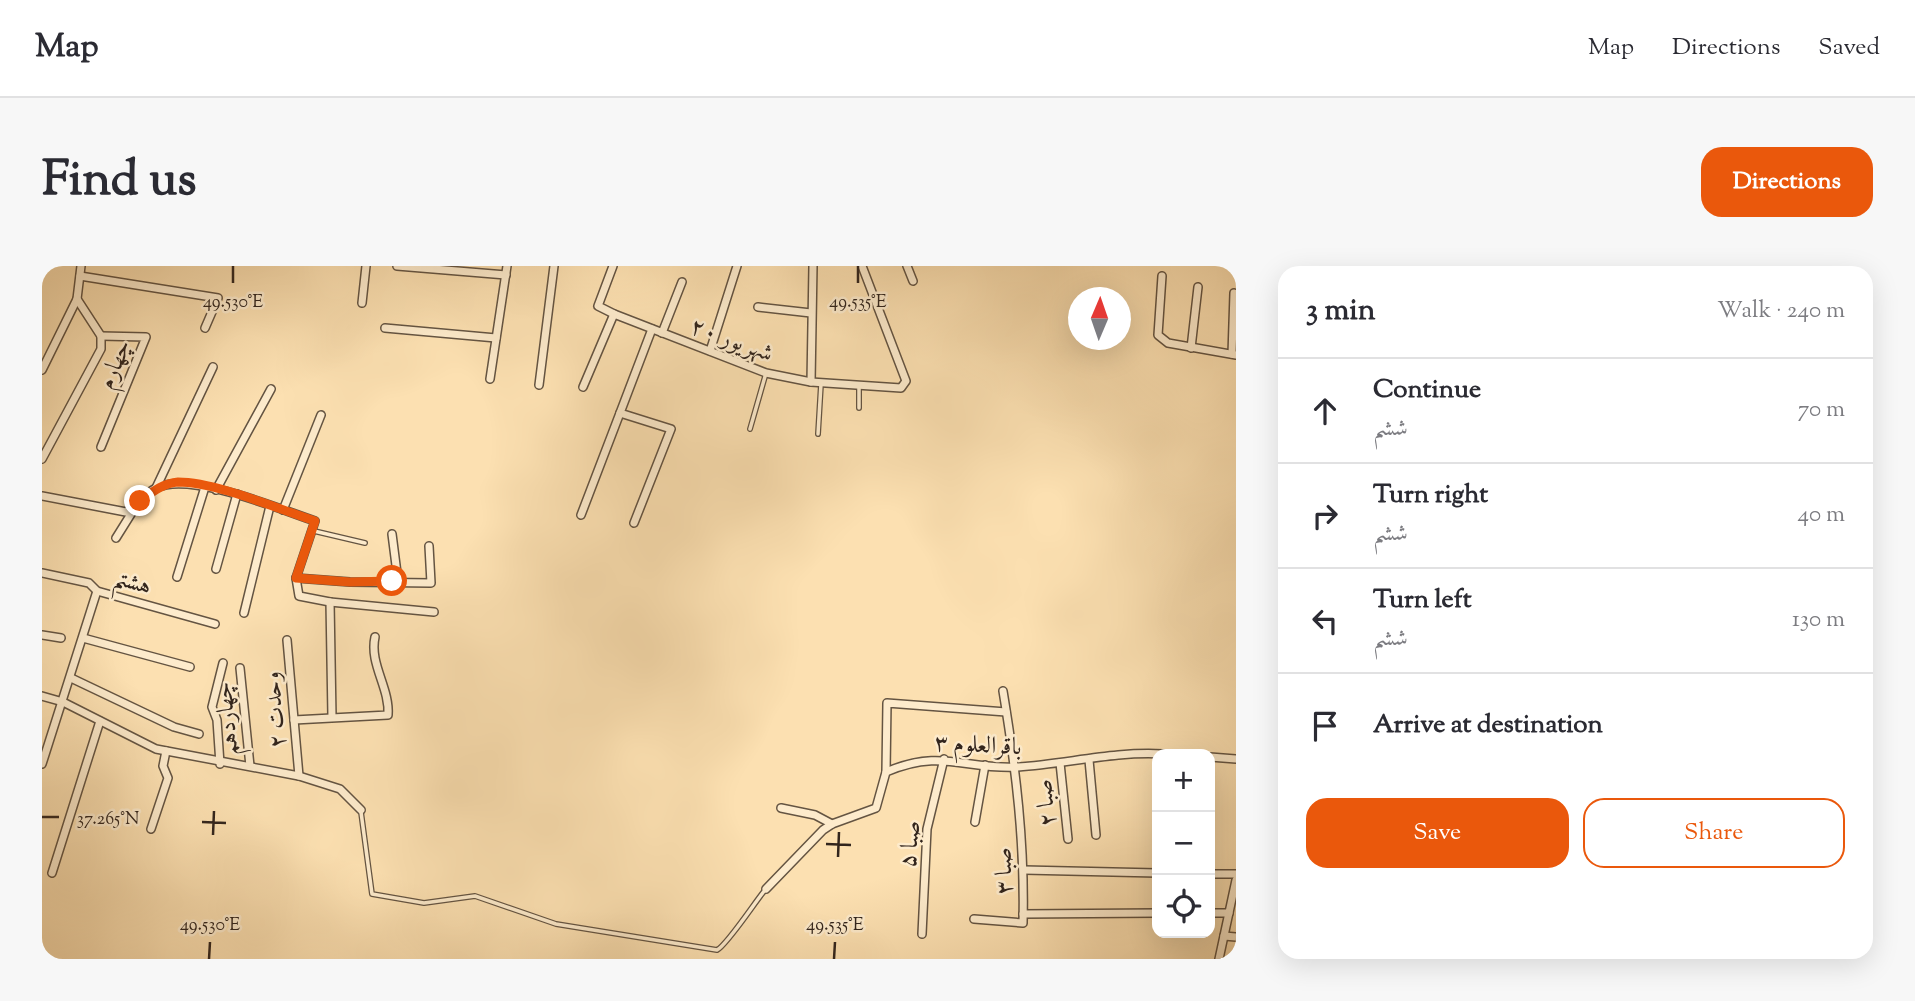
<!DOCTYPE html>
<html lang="en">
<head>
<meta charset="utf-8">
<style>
	body { margin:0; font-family:"Sorts Mill Goudy",Amiri,serif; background:#f7f7f7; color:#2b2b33 }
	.controls { position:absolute; right:21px; bottom:21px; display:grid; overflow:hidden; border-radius:14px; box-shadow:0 7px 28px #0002 }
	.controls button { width:63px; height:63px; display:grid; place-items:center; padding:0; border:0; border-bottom:2px solid #e1e1e2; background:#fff; color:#2b2b33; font:35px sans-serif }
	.compass { position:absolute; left:1026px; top:21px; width:63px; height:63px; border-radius:50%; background:#fff; box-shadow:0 7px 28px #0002; rotate:2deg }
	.stop { position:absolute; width:21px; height:21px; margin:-16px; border:5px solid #ea580c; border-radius:50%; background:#fff }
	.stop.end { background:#ea580c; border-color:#fff; box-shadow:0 2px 7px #0008 }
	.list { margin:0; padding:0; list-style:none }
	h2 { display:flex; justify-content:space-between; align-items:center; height:91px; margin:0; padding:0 28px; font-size:30px }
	h2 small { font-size:23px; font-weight:400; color:#7c7c81 }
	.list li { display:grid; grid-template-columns:46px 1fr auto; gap:21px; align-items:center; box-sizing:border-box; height:105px; padding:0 28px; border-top:2px solid #e1e1e2 }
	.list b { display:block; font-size:26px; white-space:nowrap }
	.list p { margin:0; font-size:23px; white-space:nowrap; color:#7c7c81 }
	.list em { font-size:23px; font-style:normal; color:#7c7c81 }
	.actions { display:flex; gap:14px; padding:21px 28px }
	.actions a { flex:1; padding:16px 0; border:2px solid #ea580c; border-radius:21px; text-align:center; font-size:24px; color:#ea580c }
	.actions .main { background:#ea580c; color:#fff }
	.icon { flex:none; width:38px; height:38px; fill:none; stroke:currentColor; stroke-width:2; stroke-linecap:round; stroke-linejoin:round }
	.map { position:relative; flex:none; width:1194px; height:693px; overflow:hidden; border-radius:21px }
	header { display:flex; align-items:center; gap:42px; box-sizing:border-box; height:98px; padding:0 35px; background:#fff; border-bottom:2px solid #e1e1e2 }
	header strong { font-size:33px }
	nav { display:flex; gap:38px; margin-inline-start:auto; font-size:24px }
	.intro { display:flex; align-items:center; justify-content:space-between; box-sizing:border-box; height:168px; padding:0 42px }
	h1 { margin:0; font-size:49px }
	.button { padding:18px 32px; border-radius:21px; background:#ea580c; color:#fff; font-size:24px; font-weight:700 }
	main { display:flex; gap:42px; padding:0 42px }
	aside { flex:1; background:#fff; border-radius:21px; box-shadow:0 7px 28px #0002 }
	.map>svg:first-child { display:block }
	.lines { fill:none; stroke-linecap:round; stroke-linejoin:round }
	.service-casing { stroke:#645442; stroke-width:6 }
	.minor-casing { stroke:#645442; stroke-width:10 }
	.service { stroke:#fdebcc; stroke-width:3.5 }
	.minor { stroke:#fdebcc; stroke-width:7 }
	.route { stroke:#ea580c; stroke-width:9 }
	.ticks { fill:none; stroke:#32251d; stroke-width:2.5 }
	.labels { text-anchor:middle; stroke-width:5; stroke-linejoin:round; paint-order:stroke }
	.street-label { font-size:24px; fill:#32251d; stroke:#fdebcc }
	.ticks-label { font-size:18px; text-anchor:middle; fill:#32251d; stroke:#fdebcc; stroke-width:5; stroke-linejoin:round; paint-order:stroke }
</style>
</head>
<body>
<header>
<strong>Map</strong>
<nav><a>Map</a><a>Directions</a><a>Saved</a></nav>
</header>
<div class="intro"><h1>Find us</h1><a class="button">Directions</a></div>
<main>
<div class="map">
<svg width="1194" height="693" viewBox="0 0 1194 693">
	<rect width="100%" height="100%" fill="#fce0b1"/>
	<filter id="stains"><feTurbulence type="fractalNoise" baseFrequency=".00286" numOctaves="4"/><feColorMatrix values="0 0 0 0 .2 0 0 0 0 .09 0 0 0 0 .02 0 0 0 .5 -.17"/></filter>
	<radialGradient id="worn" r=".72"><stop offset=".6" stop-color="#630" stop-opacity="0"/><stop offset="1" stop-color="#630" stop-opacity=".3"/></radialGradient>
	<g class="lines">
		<!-- service casing -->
		<g class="service-casing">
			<g id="service">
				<polyline points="817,142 817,119"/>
				<polyline points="708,163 724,107"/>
				<polyline points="776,168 779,118"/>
				<polyline points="272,265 323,277"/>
				<path d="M319 546 330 628 382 637 433 630 514 658 675 684C685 679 713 636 723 624"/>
			</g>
		</g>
		<!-- minor casing -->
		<g class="minor-casing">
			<g id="minor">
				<polyline points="355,0 464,9"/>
				<polyline points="571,0 556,40 572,48 724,107 769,116 859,122 864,115 820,0"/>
				<polyline points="865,0 871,15"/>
				<polyline points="38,10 176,32 163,62"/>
				<polyline points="1120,10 1116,69 1126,77 1194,89"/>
				<polyline points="320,37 324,0"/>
				<polyline points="716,41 769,47"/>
				<polyline points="343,62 454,72"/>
				<polyline points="620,67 640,16"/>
				<polyline points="59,70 104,71 59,181"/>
				<polyline points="1149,82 1156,21"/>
				<polyline points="668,85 695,0"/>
				<polyline points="1190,88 1192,27"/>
				<polyline points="0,104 35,33"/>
				<polyline points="448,113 465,0"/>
				<polyline points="769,116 771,0"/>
				<polyline points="497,119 512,0"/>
				<polyline points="541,121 572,48"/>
				<polyline points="0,193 59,83 59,70 35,33 39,0"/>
				<polyline points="114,222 171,101"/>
				<polyline points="174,224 229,123"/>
				<path d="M0 230 84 246C93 239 103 228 114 222 148 205 237 243 273 255L254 312 308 316 389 317 387 280"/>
				<polyline points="241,244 279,149"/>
				<polyline points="539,249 578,147"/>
				<polyline points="592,257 629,163 578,147 610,63"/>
				<polyline points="350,268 356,315"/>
				<polyline points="74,272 94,240"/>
				<polyline points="174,303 195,228"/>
				<polyline points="0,307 47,317 55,325 173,358"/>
				<polyline points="135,311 163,221"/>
				<polyline points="254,312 257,330 288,336 290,451"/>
				<polyline points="288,336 392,346"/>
				<polyline points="202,347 228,240"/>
				<polyline points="0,369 19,372"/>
				<polyline points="41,372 148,401"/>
				<polyline points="245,374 257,510"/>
				<polyline points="198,402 208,500"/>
				<polyline points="29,412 132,461 157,468"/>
				<polyline points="0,430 21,436 114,483 257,510 298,523 319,544"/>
				<path d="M252 454 346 449C348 422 327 398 333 371"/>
				<polyline points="1168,491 1194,493"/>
				<polyline points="1047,494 1054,569"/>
				<polyline points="1018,497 1026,573"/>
				<polyline points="0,498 55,325"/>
				<polyline points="178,498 175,454 170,441 181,397"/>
				<polyline points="844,506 845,437 964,446"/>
				<polyline points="739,542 773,549 790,558"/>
				<polyline points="933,556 943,499"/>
				<polyline points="109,563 126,512 121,500 124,485"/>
				<polyline points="982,604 1115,607"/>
				<polyline points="10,607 58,455"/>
				<polyline points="1168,608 1194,608"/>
				<path d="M724 623 781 564 790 558 834 542 844 506C900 482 923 504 976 501 1024 498 1073 485 1121 488"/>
				<polyline points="1168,647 1187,647"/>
				<polyline points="981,648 1115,647"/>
				<path d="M932 653 981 657C983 579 974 503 961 425"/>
				<polyline points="880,668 885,563 902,493"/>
				<polyline points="1182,670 1194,671"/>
				<polyline points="1177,693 1194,614"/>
			</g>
		</g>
		<!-- service -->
		<use href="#service" class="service"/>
		<!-- minor -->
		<use href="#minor" class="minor"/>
	</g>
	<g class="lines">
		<!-- route -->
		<path class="route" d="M98 235C109 227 121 217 136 216 174 216 236 243 273 255L254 312 308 316 350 315"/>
	</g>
	<!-- ticks -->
	<path class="ticks" d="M191 17V0M816 17V0M0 551H17M160 556 184 557M171 569 172 545M784 578 809 579M796 591 797 566M167 693 168 676M792 693 793 676"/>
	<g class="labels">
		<!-- street labels -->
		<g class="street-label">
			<text transform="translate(690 73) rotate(20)" y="8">شهریور ۲۰</text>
			<text transform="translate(72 98) rotate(-68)" y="8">چهارم</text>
			<text transform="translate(91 315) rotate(16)" y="8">هشتم</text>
			<text transform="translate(232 444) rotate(-95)" y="8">وحدت ۲</text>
			<text transform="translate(184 453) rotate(-96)" y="8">چهاردهم</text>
			<text transform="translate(936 478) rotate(3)" y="8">باقرالعلوم ۳</text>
			<text transform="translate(1003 537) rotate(-96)" y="8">صبا ۲</text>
			<text transform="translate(867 578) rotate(-84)" y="8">صبا ۵</text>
			<text transform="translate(961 605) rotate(-92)" y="8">صبا ۳</text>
		</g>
	</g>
	<g class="ticks-label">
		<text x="191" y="41">49.530°E</text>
		<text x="816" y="41">49.535°E</text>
		<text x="66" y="558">37.265°N</text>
		<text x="168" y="664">49.530°E</text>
		<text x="793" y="664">49.535°E</text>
	</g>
	<rect width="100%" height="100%" filter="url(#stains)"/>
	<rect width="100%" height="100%" fill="url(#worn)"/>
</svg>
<div class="controls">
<button>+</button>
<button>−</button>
<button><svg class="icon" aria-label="locate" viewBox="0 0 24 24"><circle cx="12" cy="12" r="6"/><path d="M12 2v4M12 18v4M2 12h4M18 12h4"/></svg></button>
</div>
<svg class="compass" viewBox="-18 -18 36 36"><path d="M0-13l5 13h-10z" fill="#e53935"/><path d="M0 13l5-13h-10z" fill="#7c7c81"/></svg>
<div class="stop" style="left:350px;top:315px"></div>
<div class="stop end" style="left:98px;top:235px"></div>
</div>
<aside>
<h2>3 min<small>Walk · 240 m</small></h2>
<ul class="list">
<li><svg class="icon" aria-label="ahead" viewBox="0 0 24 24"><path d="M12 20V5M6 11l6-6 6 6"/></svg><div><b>Continue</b><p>ششم</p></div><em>70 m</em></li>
<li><svg class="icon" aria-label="right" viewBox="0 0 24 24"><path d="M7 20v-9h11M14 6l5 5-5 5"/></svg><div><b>Turn right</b><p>ششم</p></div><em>40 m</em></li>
<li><svg class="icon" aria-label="left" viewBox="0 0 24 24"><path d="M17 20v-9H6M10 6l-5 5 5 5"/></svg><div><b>Turn left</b><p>ششم</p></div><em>130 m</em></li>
<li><svg class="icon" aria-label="arrive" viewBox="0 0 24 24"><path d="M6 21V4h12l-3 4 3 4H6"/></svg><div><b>Arrive at destination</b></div></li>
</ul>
<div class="actions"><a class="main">Save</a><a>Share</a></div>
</aside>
</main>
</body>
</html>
